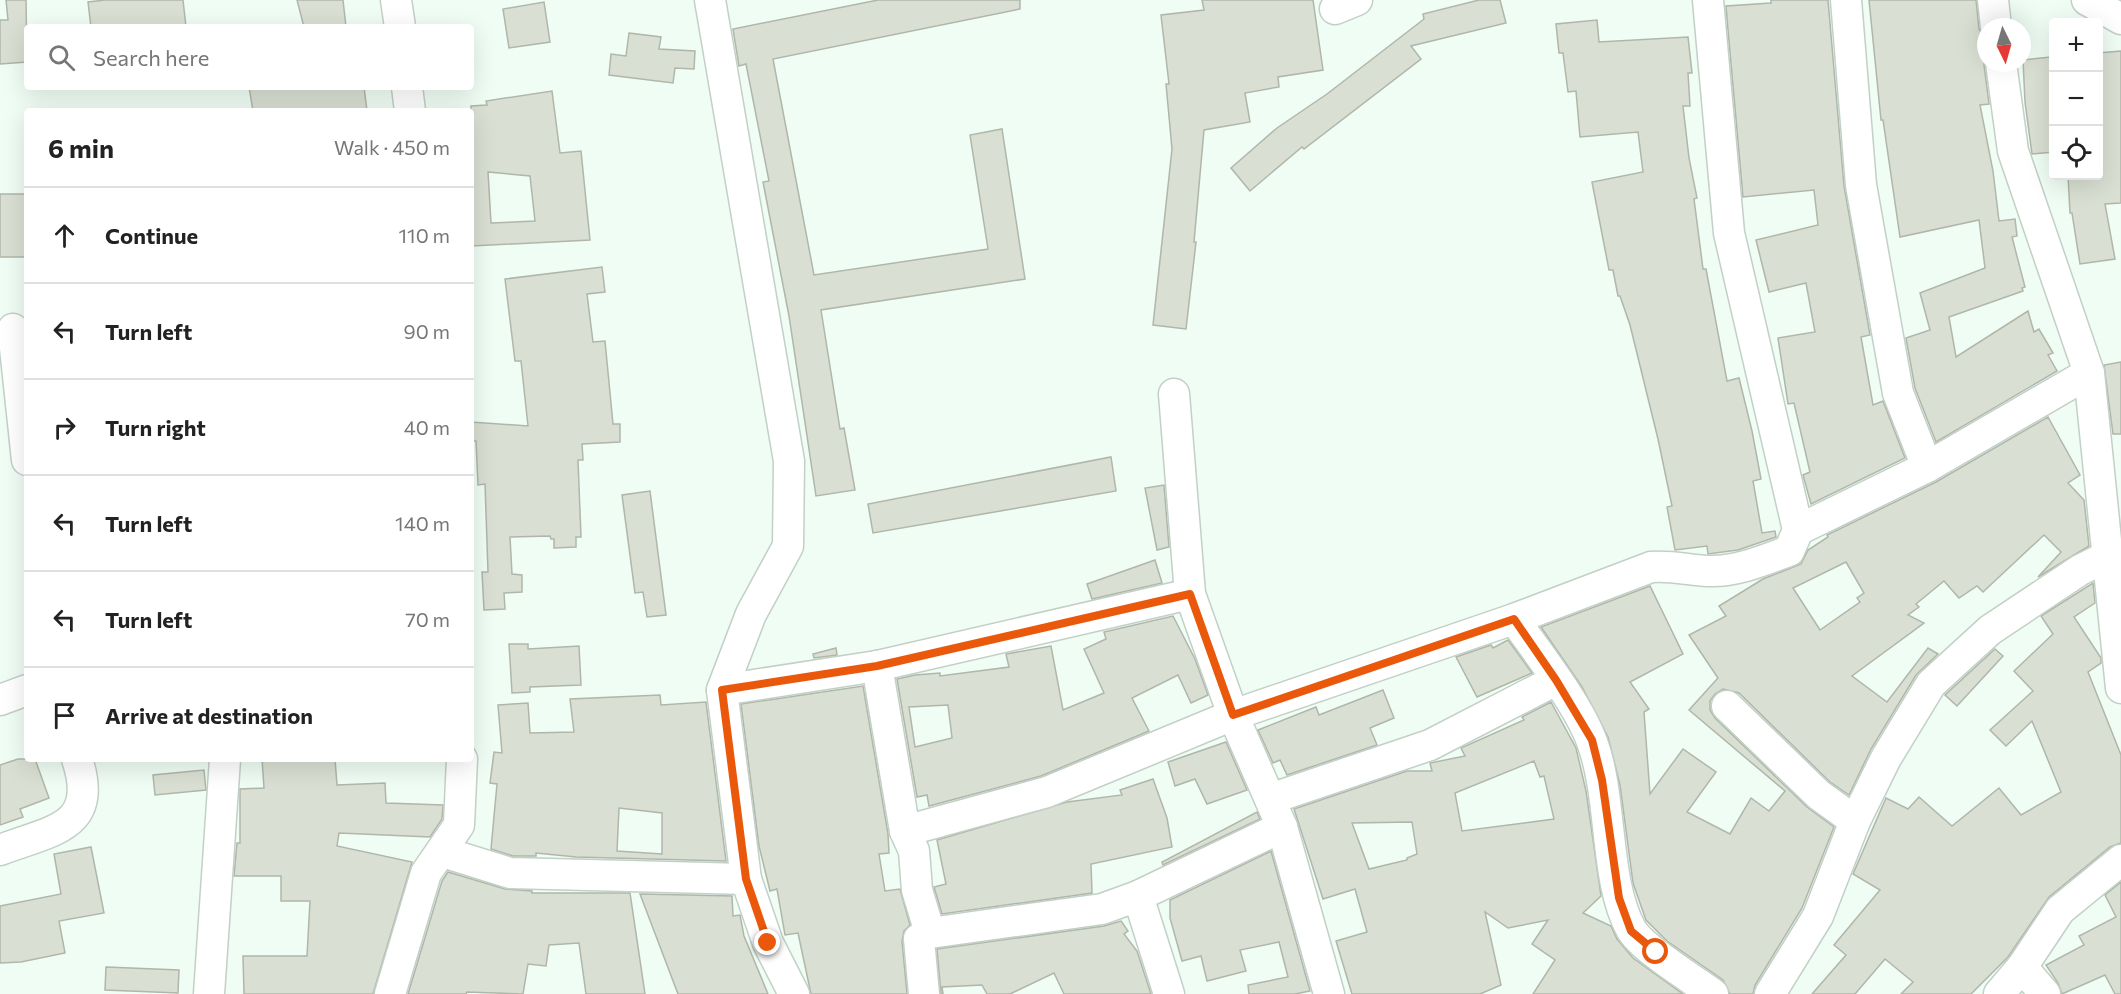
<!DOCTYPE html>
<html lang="en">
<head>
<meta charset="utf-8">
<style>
	body { margin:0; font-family:Commissioner,sans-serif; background:#f6f6f6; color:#222 }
	.controls { position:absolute; right:18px; top:18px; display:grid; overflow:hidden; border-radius:6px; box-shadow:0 6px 24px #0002 }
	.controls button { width:54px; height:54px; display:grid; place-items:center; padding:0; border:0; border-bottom:2px solid #e0e0e0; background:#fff; color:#222; font:30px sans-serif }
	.compass { position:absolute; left:1977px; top:18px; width:54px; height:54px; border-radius:50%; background:#fff; box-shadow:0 6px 24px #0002; rotate:175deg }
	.stop { position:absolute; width:18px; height:18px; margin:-14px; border:4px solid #ea580c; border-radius:50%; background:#fff }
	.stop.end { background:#ea580c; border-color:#fff; box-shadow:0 2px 6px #0008 }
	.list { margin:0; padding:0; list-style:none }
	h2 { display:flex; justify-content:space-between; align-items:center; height:78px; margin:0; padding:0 24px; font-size:26px }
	h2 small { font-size:20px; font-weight:400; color:#767676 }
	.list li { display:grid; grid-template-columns:39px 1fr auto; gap:18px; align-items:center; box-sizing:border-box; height:96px; padding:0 24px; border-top:2px solid #e0e0e0 }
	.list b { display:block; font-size:22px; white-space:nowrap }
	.list em { font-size:20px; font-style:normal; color:#767676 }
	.icon { flex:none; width:33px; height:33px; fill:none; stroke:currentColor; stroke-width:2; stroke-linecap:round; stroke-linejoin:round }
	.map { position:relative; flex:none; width:2121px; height:994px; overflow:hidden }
	.search { position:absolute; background:#fff; box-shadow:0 6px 24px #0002; left:24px; top:24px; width:450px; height:66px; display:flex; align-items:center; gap:15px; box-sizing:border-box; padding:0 21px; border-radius:6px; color:#767676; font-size:22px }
	.panel { position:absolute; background:#fff; box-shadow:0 6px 24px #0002; left:24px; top:108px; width:450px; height:654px; border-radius:6px }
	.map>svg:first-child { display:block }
	.building { fill:#d9dfd2; stroke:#b0b6a9; stroke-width:1.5; fill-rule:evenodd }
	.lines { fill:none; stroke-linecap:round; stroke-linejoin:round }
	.minor-casing { stroke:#c2d0c7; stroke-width:33 }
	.minor { stroke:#fff; stroke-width:30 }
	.route { stroke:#ea580c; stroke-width:8 }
</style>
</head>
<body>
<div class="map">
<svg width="2121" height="994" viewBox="0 0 2121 994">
	<rect width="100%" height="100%" fill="#effdf4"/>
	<!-- building -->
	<g class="building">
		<polygon points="6,0 26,0 27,62 0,64 0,20 8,20"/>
		<polygon points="105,0 183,0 186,27 91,27 88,2"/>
		<polygon points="297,0 343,0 346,27 304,27"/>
		<polygon points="878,0 1020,0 1020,9 773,59 814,275 988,249 970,135 1002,129 1025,279 821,310 840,429 844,428 855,490 816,496 789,316 763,182 769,181 746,64 739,66 733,29"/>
		<polygon points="1202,0 1313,0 1323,70 1278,77 1279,87 1245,93 1250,122 1204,130 1194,242 1196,242 1186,329 1153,325 1172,149 1166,84 1169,84 1161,15 1204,10"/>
		<polygon points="1479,0 1500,0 1506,23 1411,46 1421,59 1304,149 1302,147 1250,191 1231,168 1277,128 1327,94 1424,19 1423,14"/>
		<polygon points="1771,0 1828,0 1844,186 1870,335 1861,337 1873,405 1883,401 1905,458 1811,504 1803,475 1810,472 1794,403 1788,404 1778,338 1815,332 1806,283 1769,292 1756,240 1818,225 1814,190 1743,197 1728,30 1726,6 1771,3"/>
		<polygon points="1869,0 1976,0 1979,29 1986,40 1984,65 1989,104 1980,105 1993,171 1999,221 2015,219 2017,236 2012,237 2025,287 2022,288 2023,291 1949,317 1956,357 2028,311 2034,332 2039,329 2053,353 2048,355 2057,371 1936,442 1915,388 1906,338 1930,330 1920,293 1985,268 1979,220 1900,237 1883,120 1881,120"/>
		<polygon points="544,2 550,42 509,48 503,9"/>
		<polygon points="1597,20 1599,42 1688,37 1692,73 1688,73 1690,106 1683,106 1689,158 1697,198 1694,199 1703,269 1706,269 1727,381 1739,378 1752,431 1761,479 1753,481 1762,533 1775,531 1776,537 1738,550 1708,554 1707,546 1675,550 1667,507 1672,506 1658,439 1630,325 1620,296 1618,296 1613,270 1609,270 1592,182 1643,172 1638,132 1580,137 1576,91 1568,92 1563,53 1559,53 1556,24"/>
		<polygon points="629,33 661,37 659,49 695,51 694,69 675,68 673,83 609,75 611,54 626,56"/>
		<polygon points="2121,51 2121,203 2105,204 2115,259 2080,264 2072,213 2070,213 2068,176 2098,176 2098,53"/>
		<polygon points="2050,57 2054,152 2032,154 2025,102 2023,60"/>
		<polygon points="249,87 364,87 367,111 253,111"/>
		<path d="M552 91 560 153 581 151 590 240 471 246V106L487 105 486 101ZM488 172 530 176 535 221 491 223Z"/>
		<rect x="0" y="194" width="27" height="63"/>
		<polygon points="602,267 605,292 587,294 593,342 605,341 613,424 620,424 620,442 582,444 583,460 578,460 581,537 576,537 576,547 554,548 554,539 551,539 550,536 510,537 512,574 522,575 522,592 504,593 505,609 484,610 482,572 488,572 485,484 478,485 476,441 471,441 471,422 528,426 521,361 515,361 505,279"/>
		<polygon points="2121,362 2121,434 2113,434 2104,365"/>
		<path d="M2048 417 2080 475 2068 483 2084 500 2089 546 2038 577 2061 552 2044 535 1983 592 1977 586 1959 598 1944 581 1916 604 1919 607 1908 615 1924 623 1852 676 1887 702 1928 648 1938 654 1916 675 1871 749 1849 795 1830 782 1739 693 1723 689 1715 694 1710 701V710L1715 718 1807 807 1834 827 1802 908 1755 985 1753 994H1730L1723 980 1667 941 1646 920 1633 883 1620 785 1608 737 1582 687 1541 627 1650 586 1683 654 1630 682 1649 709 1644 712 1650 794 1683 749 1716 772 1687 812 1730 834 1751 798 1769 811 1785 791 1689 710 1718 678 1689 635 1726 616 1719 606 1763 579 1801 564 1808 550 1828 537 1827 535 1936 482ZM1846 562 1864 593 1857 598 1860 602 1820 630 1793 588Z"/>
		<polygon points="1111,457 1116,491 873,533 868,504"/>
		<polygon points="1164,485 1169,547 1157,550 1145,488"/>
		<polygon points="650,491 666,615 647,617 643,592 635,593 622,495"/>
		<polygon points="1155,560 1162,583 1092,599 1087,584"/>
		<polygon points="2093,583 2095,603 2074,617 2101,658 2101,663 2088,672 2121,755 2121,843 2110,847 2049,897 2008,957 1971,994 1901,994 1913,982 1885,959 1855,994 1812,994 1846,955 1834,945 1880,890 1853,874 1886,798 1908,809 1919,797 1952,826 1999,788 2021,815 2061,792 2032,721 2006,746 1990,730 2033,691 2014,671 2053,634 2041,616"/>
		<path d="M1173 616 1195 659 1208 695 1191 703 1178 675 1132 698 1149 731 1041 776 929 806 927 795 917 797 897 679 915 675 940 673V676L1009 667 1006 654 1051 646 1063 710 1104 693 1084 649 1106 639 1104 632ZM948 705 952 738 915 747 909 707Z"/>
		<polygon points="1508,640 1532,673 1477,697 1456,657 1491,645 1493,648"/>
		<polygon points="509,644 528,644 528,649 579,646 581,685 530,687 530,692 512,693"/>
		<polygon points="836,648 837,655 814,658 813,654"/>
		<polygon points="1995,649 2003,656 1957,706 1945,695"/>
		<polygon points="863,686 888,834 889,853 879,854 885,891 900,889 910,925 904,931 902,941 907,994 811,994 798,933 785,935 777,889 770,891 759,846 741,704"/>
		<polygon points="1383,690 1394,718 1370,728 1377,745 1287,775 1280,760 1273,763 1258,730 1316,707 1319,715"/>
		<path d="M660 695 661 705 706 702 726 861 576 857 536 853V856H513L491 849 497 784 490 783 494 752 502 753 498 705 528 703 530 733 574 732 570 699ZM619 808 662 813V854L617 851Z"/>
		<path d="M1551 702 1576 748 1586 791 1601 896 1583 913 1611 926 1617 939 1633 958 1683 994H1533L1555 960 1532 944 1548 920 1508 928 1485 912 1501 985 1480 994H1352L1336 941 1367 932 1355 889 1323 899 1294 809 1407 771H1432L1430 763 1465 756 1461 748 1524 720 1522 717ZM1534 761 1540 777 1544 776 1554 819 1462 831 1455 793ZM1412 822 1417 854 1407 858V860L1369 869 1352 823Z"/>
		<polygon points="1226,742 1247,790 1207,804 1195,779 1175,786 1168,762"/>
		<polygon points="18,759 35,759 49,798 20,809 23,817 0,825 0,765"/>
		<polygon points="262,759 335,759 337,785 385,783 386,803 443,805 442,819 430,837 339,833 337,846 412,862 373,994 244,994 243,956 307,956 310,901 281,901 281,876 234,876 237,843 240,843 240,789 264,788"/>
		<polygon points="204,770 206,790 155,795 153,775"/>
		<polygon points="1153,779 1167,818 1172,847 1091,864 1092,893 942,914 934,887 946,884 937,840 1067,802 1122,795 1120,790"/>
		<polygon points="1257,812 1260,819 1163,865 1162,862"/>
		<polygon points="91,847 104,913 59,921 65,953 21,962 0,963 0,906 61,894 54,854"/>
		<polygon points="1271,851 1310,991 1295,994 1249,994 1248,985 1288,977 1279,942 1240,950 1246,971 1207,981 1201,956 1182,961 1170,918 1170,900"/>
		<polygon points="448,872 505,889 532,891 532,893 630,893 645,994 586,994 579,943 549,945 546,966 528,964 523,994 467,992 466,994 408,994 442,881"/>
		<polygon points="2121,882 2121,994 2115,994 2105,975 2062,994 2058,983 2046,965 2084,945 2079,936 2116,917 2105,895"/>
		<polygon points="640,894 732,896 733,916 740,915 744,936 768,994 678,994"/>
		<polygon points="1121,921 1128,931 1124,934 1137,951 1151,994 1064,994 1054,973 1010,994 987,994 982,985 942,987 943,994 941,994 937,949 1104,926"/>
		<polygon points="106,967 179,970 178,993 105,990"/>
	</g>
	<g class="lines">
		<!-- minor casing -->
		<g class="minor-casing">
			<g id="minor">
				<polyline points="396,0 400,27"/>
				<polyline points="710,0 789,461 788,546 751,614 722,690 746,879 768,943 794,994"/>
				<polyline points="1846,0 1861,185 1898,393 1927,467"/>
				<polyline points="1993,0 1996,27"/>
				<polyline points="2087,0 2121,19"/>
				<polyline points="1335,9 1357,0"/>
				<polyline points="2001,63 2013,151 2089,373 2121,688"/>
				<polyline points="407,87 410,111"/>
				<polyline points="13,329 27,460"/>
				<polyline points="1174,394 1190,594 1233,715 1282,827 1329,994"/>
				<polyline points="1798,530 1927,467 2089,373"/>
				<path d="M1514 619C1537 652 1579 705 1592 742 1613 798 1604 880 1631 929 1641 948 1694 980 1713 994"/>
				<polyline points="877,666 905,831 914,851 917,890 930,933"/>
				<polyline points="722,690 877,666 1190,594"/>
				<polyline points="0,700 27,690"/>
				<polyline points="1727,706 1819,795 1855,821"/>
				<polyline points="1270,799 1430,745 1556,680"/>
				<path d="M905 831 1047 792 1233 715 1514 619 1651 567C1674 565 1691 571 1712 571 1739 571 1764 560 1789 551L1798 530 1729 233 1708 0"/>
				<path d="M0 850C52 830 100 828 77 759"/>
				<polyline points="443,852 510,873 746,879"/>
				<polyline points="1138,896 1169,994"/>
				<polyline points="2022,967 2045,994"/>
				<polyline points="209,994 225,759"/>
				<polyline points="390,994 426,873 459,825 462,759"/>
				<polyline points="924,994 919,939 930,933 1102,909 1138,896 1282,827"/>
				<polyline points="1770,994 1818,916 1855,821 1886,758 1931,684 1990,630 2080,570 2108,556"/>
				<polyline points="1999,994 2022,967 2060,910 2121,860"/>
			</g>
		</g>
		<!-- minor -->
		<use href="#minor" class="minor"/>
	</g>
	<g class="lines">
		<!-- route -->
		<polyline class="route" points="768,943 746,879 722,690 877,666 1190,594 1233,715 1514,619 1556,680 1592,740 1602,780 1619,898 1631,931 1656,952"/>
	</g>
</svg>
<div class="controls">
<button>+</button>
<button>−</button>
<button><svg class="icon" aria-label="locate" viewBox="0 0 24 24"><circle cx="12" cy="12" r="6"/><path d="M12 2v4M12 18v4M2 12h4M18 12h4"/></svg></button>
</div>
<svg class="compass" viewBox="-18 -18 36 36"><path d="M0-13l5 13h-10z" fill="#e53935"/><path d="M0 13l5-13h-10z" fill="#767676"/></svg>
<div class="stop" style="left:1656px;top:952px"></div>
<div class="stop end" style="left:768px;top:943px"></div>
<div class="search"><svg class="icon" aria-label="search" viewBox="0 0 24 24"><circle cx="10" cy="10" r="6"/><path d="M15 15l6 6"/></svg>Search here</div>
<section class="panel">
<h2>6 min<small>Walk · 450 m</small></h2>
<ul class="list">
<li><svg class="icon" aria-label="ahead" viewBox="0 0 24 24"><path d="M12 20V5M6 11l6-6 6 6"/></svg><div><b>Continue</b></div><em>110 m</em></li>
<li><svg class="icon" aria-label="left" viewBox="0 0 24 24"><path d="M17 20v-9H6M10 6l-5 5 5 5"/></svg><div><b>Turn left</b></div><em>90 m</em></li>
<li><svg class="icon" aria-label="right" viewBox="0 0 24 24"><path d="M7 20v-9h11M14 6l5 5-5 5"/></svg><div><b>Turn right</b></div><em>40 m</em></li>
<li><svg class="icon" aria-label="left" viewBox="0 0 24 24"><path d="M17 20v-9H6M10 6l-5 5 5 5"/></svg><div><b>Turn left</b></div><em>140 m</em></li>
<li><svg class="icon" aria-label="left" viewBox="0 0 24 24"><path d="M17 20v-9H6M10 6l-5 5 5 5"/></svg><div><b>Turn left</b></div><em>70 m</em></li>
<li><svg class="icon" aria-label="arrive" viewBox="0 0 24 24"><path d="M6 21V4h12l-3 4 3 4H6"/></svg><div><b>Arrive at destination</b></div></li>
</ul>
</section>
</div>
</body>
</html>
